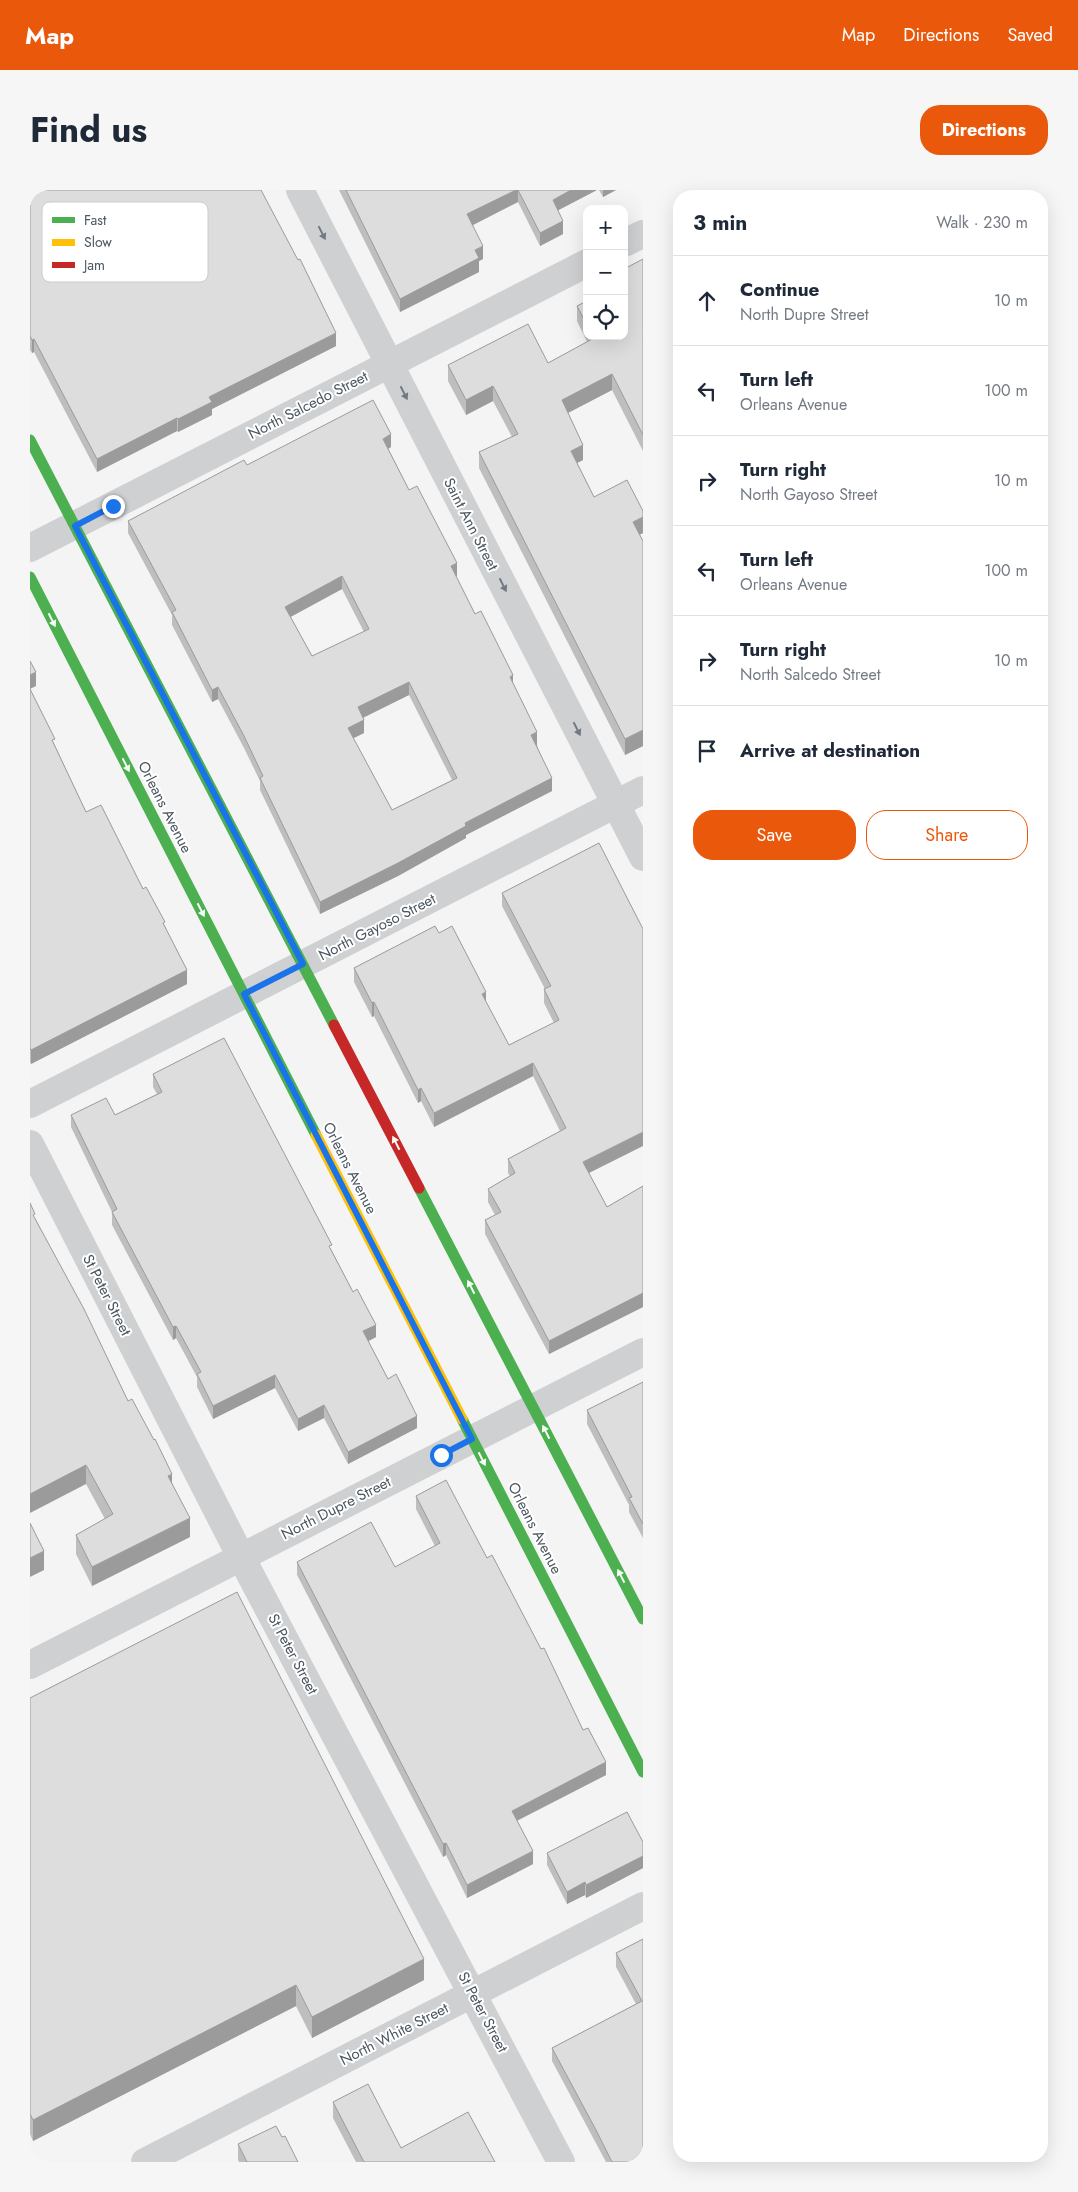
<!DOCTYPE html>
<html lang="en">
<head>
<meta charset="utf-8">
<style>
	body { margin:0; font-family:Jost,sans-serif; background:#f6f6f7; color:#1f2937 }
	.controls { position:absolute; right:15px; top:15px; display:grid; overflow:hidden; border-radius:10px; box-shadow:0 5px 20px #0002 }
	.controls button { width:45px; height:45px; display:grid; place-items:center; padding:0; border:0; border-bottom:1px solid #e0e1e3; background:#fff; color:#1f2937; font:25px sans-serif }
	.stop { position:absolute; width:15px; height:15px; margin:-11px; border:4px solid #1a73e8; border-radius:50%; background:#fff }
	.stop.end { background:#1a73e8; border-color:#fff; box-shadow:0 1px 5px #0008 }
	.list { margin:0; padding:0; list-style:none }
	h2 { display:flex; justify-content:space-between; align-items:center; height:65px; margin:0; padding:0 20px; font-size:21px }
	h2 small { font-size:16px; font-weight:400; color:#747a83 }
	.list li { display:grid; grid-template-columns:32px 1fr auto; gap:15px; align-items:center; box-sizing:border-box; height:90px; padding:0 20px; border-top:1px solid #e0e1e3 }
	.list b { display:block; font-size:19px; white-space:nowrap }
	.list p { margin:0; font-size:16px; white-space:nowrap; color:#747a83 }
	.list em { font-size:16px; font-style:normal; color:#747a83 }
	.actions { display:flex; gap:10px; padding:15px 20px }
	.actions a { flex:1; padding:11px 0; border:1px solid #ea580c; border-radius:20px; text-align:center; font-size:18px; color:#ea580c }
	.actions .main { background:#ea580c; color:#fff }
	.icon { flex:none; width:28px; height:28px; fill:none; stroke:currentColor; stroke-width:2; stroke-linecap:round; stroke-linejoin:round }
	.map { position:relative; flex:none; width:613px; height:1972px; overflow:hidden; border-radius:20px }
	header { display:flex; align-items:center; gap:30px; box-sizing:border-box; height:70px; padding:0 25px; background:#ea580c; color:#fff }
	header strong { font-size:24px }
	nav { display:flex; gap:28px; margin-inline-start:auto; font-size:18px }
	.intro { display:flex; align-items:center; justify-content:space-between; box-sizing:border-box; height:120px; padding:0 30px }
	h1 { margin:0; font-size:35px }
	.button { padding:12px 22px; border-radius:20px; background:#ea580c; color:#fff; font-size:18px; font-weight:700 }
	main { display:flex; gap:30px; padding:0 30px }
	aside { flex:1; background:#fff; border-radius:20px; box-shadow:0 5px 20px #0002 }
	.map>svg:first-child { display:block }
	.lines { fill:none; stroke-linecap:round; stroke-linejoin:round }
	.street { stroke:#ced0d2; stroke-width:28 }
	.fast { stroke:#4caf50; stroke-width:11 }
	.slow { stroke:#ffc107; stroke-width:11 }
	.jam { stroke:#c62828; stroke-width:11 }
	.wall { fill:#bebebf; fill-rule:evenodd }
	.shaded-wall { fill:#9b9b9b }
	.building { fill:#ddddde; stroke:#9b9b9b; fill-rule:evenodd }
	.oneway { fill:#727b83 }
	.oneway2 { fill:#f6fbf6 }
	.route { stroke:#1a73e8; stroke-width:6 }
	.labels { text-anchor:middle; stroke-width:4; stroke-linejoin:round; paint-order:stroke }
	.street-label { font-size:15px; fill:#4a5661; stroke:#fff }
	.key { fill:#fff; stroke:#c9ccd0; stroke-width:1 }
	.key-label { font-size:14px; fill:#4a5661 }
</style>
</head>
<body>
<header>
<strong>Map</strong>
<nav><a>Map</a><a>Directions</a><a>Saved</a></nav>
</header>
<div class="intro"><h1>Find us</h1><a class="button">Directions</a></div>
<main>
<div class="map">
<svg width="613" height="1972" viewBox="0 0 613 1972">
	<rect width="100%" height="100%" fill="#f4f4f4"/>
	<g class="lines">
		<!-- street -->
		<g class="street">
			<polyline points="270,0 613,667"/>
			<polyline points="594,53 613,44"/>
			<polyline points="0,358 557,73"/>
			<polyline points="0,914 613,600"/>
			<polyline points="0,954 211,1367 531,1972"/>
			<polyline points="0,1475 613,1162"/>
			<polyline points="115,1972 613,1716"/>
		</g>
		<!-- fast -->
		<g class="fast">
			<polyline points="0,250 304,835"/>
			<polyline points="0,387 286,945"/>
			<polyline points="389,998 613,1429"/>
			<polyline points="432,1229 613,1582"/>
		</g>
		<!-- slow -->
		<polyline class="slow" points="286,945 432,1229"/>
		<!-- jam -->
		<polyline class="jam" points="304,835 389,998"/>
	</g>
	<!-- wall -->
	<g class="wall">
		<polygon points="0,0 306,156 182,219 182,225 148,242 147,241 67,282 4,162 2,163 0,160"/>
		<polygon points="309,0 567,0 528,20 533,44 510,56 488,12 443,35 453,69 449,71 449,82 370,122"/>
		<polygon points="569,0 586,0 573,7"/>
		<polygon points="613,69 613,261 582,200 538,223 553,270 547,273 564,307 613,321 613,343 609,345 613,351 613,556 595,565 449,278 449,262 482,247 463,211 436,225 418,191 418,175 518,173 557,152 547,131 547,116 557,111 557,146 594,146"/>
		<path d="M361 257 358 259 379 300 427 386 426 387 445 424 483 495 507 555 522 601 436 645V648L368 686 290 724 230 600V591L214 558 188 509 182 512 142 435V425L98 343V331L217 275ZM312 399 334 442 282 466 260 427ZM379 505 422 590 362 620 323 548 334 543 333 528Z"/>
		<polygon points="0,499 25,556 56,622 113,699 135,736 157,794 1,874 0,872"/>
		<polygon points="569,653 559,983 577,1017 613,996 613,1117 519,1164 455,1044 455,1030 465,1025 458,1012 458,999 480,986 478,983 478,969 530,941 503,886 404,937 391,911 388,913 344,826 342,827 324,792 324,778 409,743 456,812 479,855 524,833 514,813 514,799 515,799 472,716 472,703"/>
		<polygon points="123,884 302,1061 346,1147 338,1151 358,1189 387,1238 318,1274 294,1228 268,1241 245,1198 183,1229 167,1197 167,1187 146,1148 143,1150 82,1035 82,1022 41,937 41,925 85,925 127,904 123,897"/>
		<polygon points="5,1028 98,1211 142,1294 160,1347 62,1396 46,1364 46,1345 75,1329 56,1294"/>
		<polygon points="613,1192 613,1348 599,1322 599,1315 557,1234 557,1220"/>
		<polygon points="386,1306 457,1368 553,1540 576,1585 487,1631 503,1674 437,1708 416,1665 413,1667 267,1385 267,1372 365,1377 405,1356 386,1319"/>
		<polygon points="0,1508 394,1790 282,1848 266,1816 3,1951 0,1944"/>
		<polygon points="613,1652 613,1678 556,1708 555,1705 537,1714 517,1675 517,1663"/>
		<polygon points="613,1749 613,1972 576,1972 522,1871 522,1858 606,1814 586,1777 586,1763"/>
		<polygon points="303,1912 371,1958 465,1972 326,1972 303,1928"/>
		<polygon points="252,1947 268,1972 209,1972 208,1970 208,1954"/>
	</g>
	<!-- shaded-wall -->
	<g class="shaded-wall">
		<polygon points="486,0 488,0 488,12 437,38 437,24"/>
		<polygon points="541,0 567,0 523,23 523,10"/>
		<polygon points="573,0 586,0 573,7"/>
		<polygon points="533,31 533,44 510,56 510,43"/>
		<polygon points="453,56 453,69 449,71 449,82 370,122 370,109 445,60"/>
		<polygon points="306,143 306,156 182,219 182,225 148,242 148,229 179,207"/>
		<polygon points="4,149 4,162 2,163 2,150"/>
		<polygon points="582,184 582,200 532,226 532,210"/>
		<polygon points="463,196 463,211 436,225 436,210"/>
		<polygon points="147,228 147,241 67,282 67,269"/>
		<polygon points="361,244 361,257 353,262 353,249"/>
		<polygon points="553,255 553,270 541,276 541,261"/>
		<polygon points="613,327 613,343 603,348 603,332"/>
		<polygon points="427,373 427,386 421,389 421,376"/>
		<polygon points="312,386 312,399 255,430 255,417"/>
		<polygon points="6,482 6,496 0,499 0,485"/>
		<polygon points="483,485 483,498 480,487"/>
		<polygon points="379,492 379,505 328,530 328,517"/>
		<polygon points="188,497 188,509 182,512 182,500"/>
		<polygon points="334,530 334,543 318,551 318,538"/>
		<polygon points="613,540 613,556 595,565 595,549"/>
		<polygon points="507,542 507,555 501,558 501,545"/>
		<polygon points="522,588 522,601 436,645 436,648 368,686 290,724 290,712 435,633"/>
		<polygon points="157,780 157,794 1,874 1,860"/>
		<polygon points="456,802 456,816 452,804"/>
		<polygon points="344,812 344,826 342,827 342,813"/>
		<polygon points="503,873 503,886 404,937 404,923"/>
		<polygon points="391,898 391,911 388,913 388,900"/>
		<polygon points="613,942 613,956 553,986 553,972"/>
		<polygon points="613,1103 613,1117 519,1164 519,1151"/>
		<polygon points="346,1135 346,1147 333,1154 333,1141"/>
		<polygon points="146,1136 146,1148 143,1150 143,1137"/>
		<polygon points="245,1185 245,1198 183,1229 183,1216"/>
		<polygon points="294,1215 294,1228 268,1241 268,1229"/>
		<polygon points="387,1226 387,1238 318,1274 318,1262"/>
		<polygon points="56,1275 56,1294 0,1323 0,1304"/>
		<polygon points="142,1284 142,1303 138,1286"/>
		<polygon points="160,1328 160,1347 62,1396 62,1377"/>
		<polygon points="14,1361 14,1380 0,1387 0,1368"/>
		<polygon points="576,1572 576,1585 484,1632 482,1621 484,1620"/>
		<polygon points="416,1653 416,1665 413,1667 413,1654"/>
		<polygon points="503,1661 503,1674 437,1708 437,1695"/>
		<polygon points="613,1666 613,1678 556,1708 556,1695"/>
		<polygon points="555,1692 555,1705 537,1714 537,1702"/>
		<polygon points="394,1769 394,1790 282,1848 282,1827"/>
		<polygon points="266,1795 266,1816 3,1951 3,1930"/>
	</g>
	<!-- building -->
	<g class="building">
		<polygon points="0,0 231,0 268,70 270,69 306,143 179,207 182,212 148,229 147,228 67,269 4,149 2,150 0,146"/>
		<polygon points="316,0 486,0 437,24 453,56 445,60 449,68 370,109"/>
		<polygon points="488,0 541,0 523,10 533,31 510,43"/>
		<polygon points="613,69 613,245 582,184 532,210 553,255 541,261 564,307 597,290 613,321 613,327 603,332 613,351 613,540 595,549 449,262 488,244 463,196 436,210 418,175 498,134 518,173 564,148 563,146 594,146 594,79"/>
		<polygon points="557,111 557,135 547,116"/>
		<path d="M343 210 361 244 353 249 379 300 387 296 427 373 421 376 445 424 451 421 483 485 480 487 507 542 501 545 522 588 435 633 436 636 368 673 290 712 230 588 233 586 214 546 188 497 182 500 142 422 146 420 98 331 214 270 217 275ZM312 386 339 439 282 466 255 417ZM379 492 427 588 362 620 318 538 334 530 328 517Z"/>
		<polygon points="0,471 6,482 0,485"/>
		<polygon points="0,499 25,549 22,550 56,622 71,615 113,699 116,697 135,732 133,733 157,780 1,860 0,858"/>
		<polygon points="569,653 613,739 613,942 553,972 577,1017 613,996 613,1103 519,1151 455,1030 471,1022 458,999 485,983 478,969 536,938 503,873 404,923 391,898 388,900 344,812 342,813 324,778 405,736 409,743 422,736 456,802 452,804 479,855 529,830 514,799 521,796 472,703"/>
		<polygon points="194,848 302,1055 299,1056 323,1102 327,1099 346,1135 333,1141 358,1189 366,1184 387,1226 318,1262 294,1215 268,1229 245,1185 183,1216 167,1184 171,1182 146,1136 143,1137 82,1022 87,1019 41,925 76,908 85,925 132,902 123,884"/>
		<polygon points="0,1013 5,1024 3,1025 54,1119 98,1211 102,1209 124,1250 125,1249 142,1284 138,1286 160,1328 62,1377 46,1345 83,1324 56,1275 0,1304"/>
		<polygon points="613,1192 613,1334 599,1308 602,1307 557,1220"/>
		<polygon points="416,1290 457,1368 462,1365 511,1459 514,1458 553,1540 558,1538 576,1572 484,1620 482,1621 503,1661 437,1695 416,1653 413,1654 267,1372 341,1332 365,1377 410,1353 386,1306"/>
		<polygon points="0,1333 14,1361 0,1368"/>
		<polygon points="207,1402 394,1769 282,1827 266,1795 3,1930 0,1924 0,1508"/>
		<polygon points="597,1622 613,1652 613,1666 556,1695 555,1692 537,1702 517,1663"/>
		<polygon points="613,1749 613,1972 582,1972 566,1940 522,1858 612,1811 586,1763"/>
		<polygon points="338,1894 371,1958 438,1922 465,1972 334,1972 303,1912"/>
		<polygon points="246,1936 252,1947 255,1946 268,1972 217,1972 208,1954"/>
	</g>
	<!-- one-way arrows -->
	<defs><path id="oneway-solid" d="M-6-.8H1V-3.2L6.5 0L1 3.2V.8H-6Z" transform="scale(1.25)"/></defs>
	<g class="oneway">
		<use href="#oneway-solid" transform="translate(292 43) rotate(63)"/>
		<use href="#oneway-solid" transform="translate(374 203) rotate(63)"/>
		<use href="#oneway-solid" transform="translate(473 395) rotate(63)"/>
		<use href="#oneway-solid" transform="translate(547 539) rotate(63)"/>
	</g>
	<g class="oneway2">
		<use href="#oneway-solid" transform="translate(22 430) rotate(63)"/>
		<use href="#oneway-solid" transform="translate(96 575) rotate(63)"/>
		<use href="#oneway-solid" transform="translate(171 720) rotate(63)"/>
		<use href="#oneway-solid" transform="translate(366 953) rotate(-117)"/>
		<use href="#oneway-solid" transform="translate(441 1097) rotate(-117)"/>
		<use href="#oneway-solid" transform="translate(516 1242) rotate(-117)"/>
		<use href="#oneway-solid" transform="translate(452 1269) rotate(63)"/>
		<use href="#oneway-solid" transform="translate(591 1386) rotate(-117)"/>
	</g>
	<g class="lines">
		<!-- route -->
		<polyline class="route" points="83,316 45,336 273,774 214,804 442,1249 411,1265"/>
	</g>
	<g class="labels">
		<!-- street labels -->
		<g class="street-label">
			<text transform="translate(278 215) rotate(-27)" y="5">North Salcedo Street</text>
			<text transform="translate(441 334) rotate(63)" y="5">Saint Ann Street</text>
			<text transform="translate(135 617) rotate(63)" y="5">Orleans Avenue</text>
			<text transform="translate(347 737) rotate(-27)" y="5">North Gayoso Street</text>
			<text transform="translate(320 978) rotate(63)" y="5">Orleans Avenue</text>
			<text transform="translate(77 1105) rotate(63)" y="5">St Peter Street</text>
			<text transform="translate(306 1318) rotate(-27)" y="5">North Dupre Street</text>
			<text transform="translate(505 1338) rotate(63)" y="5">Orleans Avenue</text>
			<text transform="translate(263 1464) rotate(62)" y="5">St Peter Street</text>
			<text transform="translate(453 1822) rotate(62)" y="5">St Peter Street</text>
			<text transform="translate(364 1844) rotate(-27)" y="5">North White Street</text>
		</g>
	</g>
	<!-- legend -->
	<rect x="12" y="12" width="166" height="80" rx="8" class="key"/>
	<rect x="22" y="27" width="23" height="6" fill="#4caf50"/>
	<rect x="22" y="49" width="23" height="7" fill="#ffc107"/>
	<rect x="22" y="72" width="23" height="6" fill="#c62828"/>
	<g class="key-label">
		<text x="54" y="35">Fast</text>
		<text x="54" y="57">Slow</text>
		<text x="54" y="80">Jam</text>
	</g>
</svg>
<div class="controls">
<button>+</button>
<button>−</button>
<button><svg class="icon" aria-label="locate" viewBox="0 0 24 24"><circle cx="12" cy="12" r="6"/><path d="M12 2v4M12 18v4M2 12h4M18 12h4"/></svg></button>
</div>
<div class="stop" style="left:411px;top:1265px"></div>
<div class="stop end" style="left:83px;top:316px"></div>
</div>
<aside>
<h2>3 min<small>Walk · 230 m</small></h2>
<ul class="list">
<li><svg class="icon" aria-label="ahead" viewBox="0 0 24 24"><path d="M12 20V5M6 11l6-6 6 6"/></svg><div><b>Continue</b><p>North Dupre Street</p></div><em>10 m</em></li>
<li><svg class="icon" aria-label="left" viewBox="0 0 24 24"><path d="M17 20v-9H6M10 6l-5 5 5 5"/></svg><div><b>Turn left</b><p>Orleans Avenue</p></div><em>100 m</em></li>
<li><svg class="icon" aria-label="right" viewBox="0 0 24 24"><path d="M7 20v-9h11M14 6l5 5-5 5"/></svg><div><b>Turn right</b><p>North Gayoso Street</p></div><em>10 m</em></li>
<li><svg class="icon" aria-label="left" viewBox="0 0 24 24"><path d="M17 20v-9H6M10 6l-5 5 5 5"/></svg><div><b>Turn left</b><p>Orleans Avenue</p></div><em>100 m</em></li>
<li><svg class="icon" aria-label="right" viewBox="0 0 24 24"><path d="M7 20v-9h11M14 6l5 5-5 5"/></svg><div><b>Turn right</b><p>North Salcedo Street</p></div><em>10 m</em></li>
<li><svg class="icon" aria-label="arrive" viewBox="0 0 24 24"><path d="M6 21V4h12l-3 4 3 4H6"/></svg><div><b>Arrive at destination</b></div></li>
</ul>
<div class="actions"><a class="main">Save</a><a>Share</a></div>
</aside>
</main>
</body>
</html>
